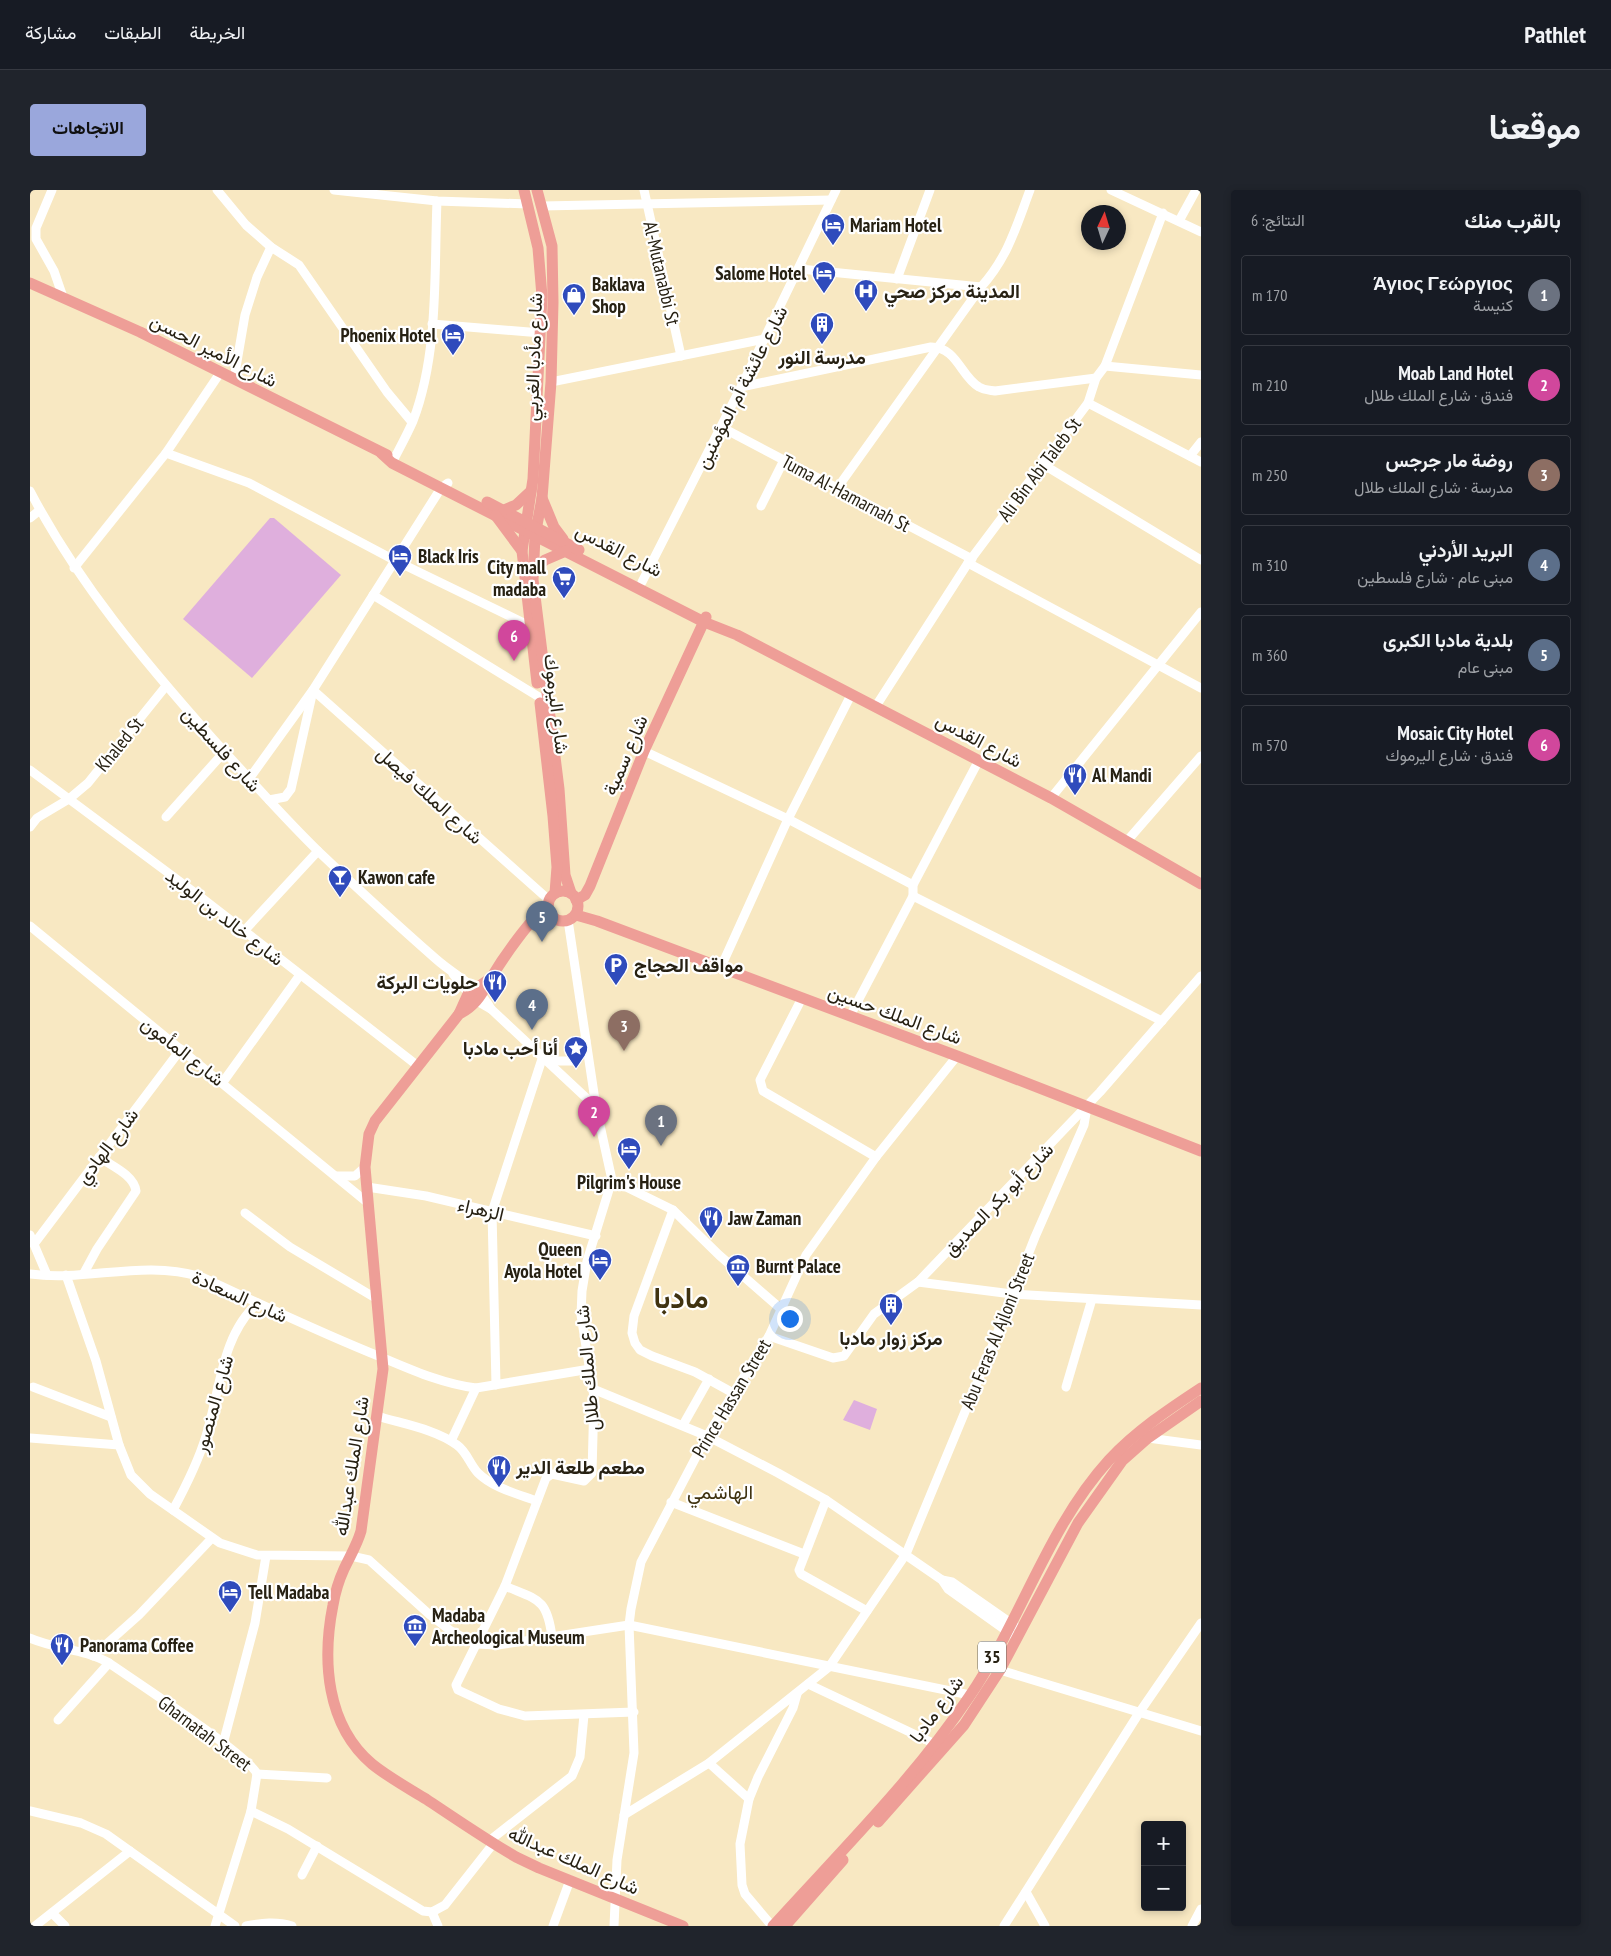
<!DOCTYPE html>
<html lang="ar">
<head>
<meta charset="utf-8">
<style>
	body { margin:0; font-family:"PT Sans Narrow",Vazirmatn,sans-serif; background:#20242c; color:#f1f3f6; direction:rtl }
	.controls { position:absolute; right:15px; bottom:15px; display:grid; overflow:hidden; border-radius:5px; box-shadow:0 2px 8px #0003 }
	.controls button { width:45px; height:45px; display:grid; place-items:center; padding:0; border:0; border-bottom:1px solid #363941; background:#171b24; color:#f1f3f6; font:25px sans-serif }
	.compass { position:absolute; left:1051px; top:15px; width:45px; height:45px; border-radius:50%; background:#171b24; box-shadow:0 2px 8px #0003; rotate:4deg }
	.you { position:absolute; left:759px; top:1128px; width:18px; height:18px; margin:-12px; border:4px solid #fff; border-radius:50%; background:#1a73e8; box-shadow:0 0 0 8px #1a73e833 }
	.badge { display:grid; place-items:center; width:32px; height:32px; border-radius:50%; background:#9aa7dc; color:#fff; font-size:16px; font-weight:700 }
	.pin { position:absolute; translate:-50% -41px; filter:drop-shadow(0 1px 2px #0008) }
	.pin::after { content:''; position:absolute; top:26px; width:18px; height:15px; background:inherit; clip-path:polygon(0 0,100% 0,50% 100%) }
	.list { margin:0; padding:0; list-style:none }
	h2 { display:flex; justify-content:space-between; align-items:center; height:65px; margin:0; padding:0 20px; font-size:21px }
	h2 small { font-size:16px; font-weight:400; color:#9ea1a6 }
	.list li { display:grid; grid-template-columns:32px 1fr auto; gap:15px; align-items:center; box-sizing:border-box; height:80px; margin:0 10px 10px; padding:0 10px; border:1px solid #363941; border-radius:5px }
	.list b { display:block; font-size:19px; white-space:nowrap }
	.list p { margin:0; font-size:16px; white-space:nowrap; color:#9ea1a6 }
	.list em { font-size:16px; font-style:normal; color:#9ea1a6 }
	.map { position:relative; flex:none; width:1171px; height:1736px; overflow:hidden; direction:ltr; border-radius:5px }
	header { display:flex; align-items:center; gap:30px; box-sizing:border-box; height:70px; padding:0 25px; background:#171b24; border-bottom:1px solid #363941 }
	header strong { font-size:24px }
	nav { display:flex; gap:28px; margin-inline-start:auto; font-size:18px }
	.intro { display:flex; align-items:center; justify-content:space-between; box-sizing:border-box; height:120px; padding:0 30px }
	h1 { margin:0; font-size:35px }
	.button { padding:12px 22px; border-radius:5px; background:#9aa7dc; color:#111; font-size:18px; font-weight:700 }
	main { display:flex; gap:30px; padding:0 30px }
	aside { flex:1; background:#171b24; border-radius:5px; box-shadow:0 2px 8px #0003 }
	.map>svg:first-child { display:block }
	.green { fill:#dfafdd }
	.lines { fill:none; stroke-linecap:round; stroke-linejoin:round }
	.minor { stroke:#fff; stroke-width:9 }
	.major { stroke:#ee9e97; stroke-width:11 }
	.labels { text-anchor:middle; stroke-width:4.5; stroke-linejoin:round; paint-order:stroke }
	.shield { fill:#fff; stroke:#68645a; stroke-width:1 }
	.shield-label { font-size:18px; font-weight:bold; fill:#272113 }
	.poi-label { font-size:19px; font-weight:bold; fill:#272113; stroke:#fff; text-anchor:start }
	.street-label { font-size:19px; fill:#272113; stroke:#fff }
	.neighbourhood-label { font-size:20px; fill:#403311; stroke:#fff }
	.town-label { font-size:29px; font-weight:bold; fill:#403311; stroke:#fff }
</style>
</head>
<body>
<header>
<strong>Pathlet</strong>
<nav><a>الخريطة</a><a>الطبقات</a><a>مشاركة</a></nav>
</header>
<div class="intro"><h1>موقعنا</h1><a class="button">الاتجاهات</a></div>
<main>
<aside>
<h2>بالقرب منك<small>النتائج: 6</small></h2>
<ul class="list">
<li><span class="badge" style="background:#6b7280">1</span><div><b>Άγιος Γεώργιος</b><p>كنيسة</p></div><em>170 m</em></li>
<li><span class="badge" style="background:#d1479c">2</span><div><b>Moab Land Hotel</b><p>فندق · شارع الملك طلال</p></div><em>210 m</em></li>
<li><span class="badge" style="background:#8d6e63">3</span><div><b>روضة مار جرجس</b><p>مدرسة · شارع الملك طلال</p></div><em>250 m</em></li>
<li><span class="badge" style="background:#5c6f8a">4</span><div><b>البريد الأردني</b><p>مبنى عام · شارع فلسطين</p></div><em>310 m</em></li>
<li><span class="badge" style="background:#5c6f8a">5</span><div><b>بلدية مادبا الكبرى</b><p>مبنى عام</p></div><em>360 m</em></li>
<li><span class="badge" style="background:#d1479c">6</span><div><b>Mosaic City Hotel</b><p>فندق · شارع اليرموك</p></div><em>570 m</em></li>
</ul>
</aside>
<div class="map">
<svg width="1171" height="1736" viewBox="0 0 1171 1736">
	<rect width="100%" height="100%" fill="#f8e8c2"/>
	<!-- green -->
	<g class="green">
		<polygon points="240,328 244,328 311,385 222,488 153,429"/>
		<polygon points="824,1210 847,1219 840,1240 813,1230"/>
	</g>
	<g class="lines">
		<!-- minor -->
		<g class="minor">
			<polyline points="22,0 6,38 6,49 24,81 33,107"/>
			<polyline points="187,0 216,35 241,57 269,75 357,202 382,232"/>
			<polyline points="304,0 407,11 498,14"/>
			<polyline points="614,0 651,166"/>
			<polyline points="1081,0 1171,42"/>
			<polyline points="512,16 801,10"/>
			<polyline points="1149,31 1166,0"/>
			<polyline points="770,79 951,97"/>
			<polyline points="867,89 900,0"/>
			<polyline points="402,134 511,143"/>
			<polyline points="1075,176 1171,185"/>
			<polyline points="204,189 215,125 227,87 241,57"/>
			<polyline points="521,192 735,149"/>
			<path d="M711 197 901 157C927 157 931 187 949 197 954 200 959 200 965 201L1066 188"/>
			<polyline points="1058,213 1171,272"/>
			<polyline points="691,237 942,369"/>
			<polyline points="136,263 219,293 366,371 500,436"/>
			<polyline points="1160,266 1171,252"/>
			<path d="M362 273C369 259 377 245 383 231 409 163 404 83 407 11"/>
			<polyline points="1014,275 1171,370"/>
			<path d="M808 297 951 97C978 67 986 37 1000 0"/>
			<path d="M0 301C48 393 114 471 183 549 218 587 252 626 289 662 327 698 366 734 406 769 425 786 449 796 461 819L566 917"/>
			<polyline points="731,316 754,270"/>
			<polyline points="0,328 10,320"/>
			<polyline points="938,373 1171,498"/>
			<polyline points="44,378 136,263 190,183"/>
			<polyline points="612,392 711,197 806,0"/>
			<polyline points="343,405 509,507"/>
			<polyline points="283,500 519,710"/>
			<polyline points="846,516 938,373 1058,213 1066,188 1075,176 1133,23"/>
			<polyline points="614,561 758,629 883,695"/>
			<polyline points="0,580 172,708 388,876"/>
			<polyline points="219,589 283,500 411,298 418,293"/>
			<polyline points="1021,608 1171,422"/>
			<polyline points="239,610 255,607 261,599 282,505"/>
			<polyline points="136,627 195,561"/>
			<polyline points="0,637 7,628 39,609 58,593 136,496"/>
			<polyline points="1097,651 1171,566"/>
			<polyline points="883,706 1132,831"/>
			<polyline points="538,730 566,917 582,990 557,1071 552,1101 551,1125 564,1207 562,1283 554,1291 522,1284 516,1288 475,1396 426,1495 428,1500 469,1519 495,1526 604,1522"/>
			<polyline points="0,736 338,1013"/>
			<polyline points="214,741 288,661"/>
			<polyline points="691,777 758,629 821,505"/>
			<polyline points="423,784 442,808 461,819"/>
			<polyline points="772,808 730,890 733,901 846,967"/>
			<polyline points="820,826 883,706 883,695 949,570"/>
			<polyline points="518,871 542,871 550,863 556,851"/>
			<polyline points="193,892 270,785"/>
			<polyline points="307,986 325,986 335,977"/>
			<polyline points="582,990 643,1020 689,1065 751,1119"/>
			<polyline points="337,997 396,1006 566,1046"/>
			<polyline points="643,1020 604,1126 602,1143 605,1153 610,1160 622,1166 665,1182 705,1204"/>
			<polyline points="215,1023 260,1057 347,1109"/>
			<polyline points="0,1045 17,1085"/>
			<polyline points="4,1054 151,859"/>
			<path d="M54 1083 67 1059 106 1001C104 985 82 976 69 967"/>
			<path d="M0 1084C59 1092 111 1069 172 1087 232 1115 291 1143 351 1167 382 1180 413 1194 446 1198L560 1179"/>
			<polyline points="36,1085 66,1171 89,1255 101,1285 120,1304 190,1353 227,1365 321,1366 339,1370 400,1425 421,1441 446,1454 468,1455 599,1435 940,1505"/>
			<polyline points="888,1092 982,1104 1171,1115"/>
			<polyline points="739,1146 803,1168 814,1166 844,1124 888,1092 1070,902 1171,786"/>
			<polyline points="466,1195 462,1022 513,866"/>
			<polyline points="3,1197 81,1227"/>
			<polyline points="1036,1197 1062,1109"/>
			<polyline points="563,1199 677,1246 748,1283 796,1310 912,1390 918,1399 981,1444"/>
			<path d="M347 1226C373 1234 405 1239 427 1255 437 1262 440 1275 448 1283 463 1298 488 1304 507 1311"/>
			<polyline points="653,1235 679,1189"/>
			<polyline points="0,1248 89,1255"/>
			<polyline points="1118,1248 1171,1255"/>
			<polyline points="421,1251 446,1198"/>
			<polyline points="796,1310 769,1380 771,1384 837,1421"/>
			<polyline points="641,1312 774,1364"/>
			<path d="M143 1320C156 1296 168 1272 176 1246 190 1202 191 1145 228 1113"/>
			<polyline points="912,1390 922,1392 985,1436"/>
			<path d="M475 1396C508 1410 517 1408 522 1447"/>
			<path d="M0 1448C25 1459 55 1459 79 1473 102 1489 221 1567 227 1584"/>
			<polyline points="63,1466 109,1425 182,1348"/>
			<polyline points="970,1480 1171,1541"/>
			<polyline points="778,1494 905,1554"/>
			<polyline points="28,1530 79,1473"/>
			<polyline points="193,1554 225,1433 236,1366"/>
			<polyline points="679,1573 719,1609"/>
			<polyline points="227,1584 297,1588"/>
			<polyline points="0,1621 51,1633 76,1644 205,1736"/>
			<polyline points="221,1621 258,1639 393,1721 402,1722 415,1715 463,1654"/>
			<polyline points="594,1625 679,1573 799,1477 876,1364 961,1159 1005,1047 1054,935 1057,917"/>
			<polyline points="459,1651 542,1586 550,1567 554,1525"/>
			<polyline points="272,1685 287,1656"/>
			<polyline points="996,1702 1015,1736"/>
			<polyline points="402,1722 408,1736"/>
			<polyline points="22,1723 35,1736"/>
			<polyline points="5,1736 100,1661"/>
			<polyline points="185,1736 221,1621 227,1584"/>
			<path d="M216 1736C232 1733 246 1731 262 1736"/>
			<polyline points="523,1736 540,1690"/>
			<polyline points="584,1736 587,1670 604,1563 599,1435 601,1419 611,1372 677,1246 739,1146 776,1065 846,967 927,866"/>
			<polyline points="742,1736 715,1704 712,1695 710,1654 719,1609 728,1587 763,1518 767,1504"/>
			<polyline points="974,1736 1109,1523 1171,1433"/>
			<polyline points="1162,1736 1171,1719"/>
		</g>
		<!-- major -->
		<g class="major">
			<polyline points="494,0 508,58 512,106 503,289 492,361 507,493"/>
			<polyline points="507,0 522,56 523,112 521,192 512,308 505,346 503,390 529,599 535,685 541,703"/>
			<polyline points="0,93 110,142 357,265"/>
			<polyline points="351,263 362,273 674,432 707,445 1021,608 1171,694"/>
			<polyline points="512,308 524,337 533,349"/>
			<polyline points="457,312 549,360"/>
			<polyline points="474,320 486,315 501,301"/>
			<polyline points="466,326 492,361"/>
			<polyline points="503,380 515,370 536,361"/>
			<polyline points="510,513 523,626 527,677 525,703"/>
			<circle cx="533" cy="716" r="15"/>
			<polyline points="546,710 555,705 560,696 614,561 676,427"/>
			<path d="M518 715C500 729 473 768 461 788 452 803 446 816 429 824L345 931 339 944 335 977 353 1179 331 1341C327 1355 320 1366 314 1379 309 1390 305 1403 303 1415 292 1470 296 1535 342 1574 358 1587 378 1598 396 1609 426 1629 455 1649 486 1667L509 1678 653 1736"/>
			<polyline points="546,725 567,731 927,866 1171,961"/>
			<polyline points="429,824 438,804 461,788"/>
			<polyline points="848,1632 934,1535 970,1480 1048,1333 1092,1271 1118,1248 1171,1211"/>
			<path d="M743 1736C810 1662 883 1590 939 1507 991 1431 1017 1338 1079 1270 1106 1241 1139 1219 1171 1198"/>
			<polyline points="755,1736 813,1670"/>
		</g>
	</g>
	<!-- icons -->
	<defs>
		<g id="hotel-pin" transform="scale(1.25)"><path d="M0 17L-7.5 6A9.5 9.5 0 1 1 7.5 6Z" fill="#2f4bbc" stroke="#fff"/><path d="M-6-4.5h1.5V1H6V5H4.5V3h-9V5H-6ZM-4 0a1.8 1.8 0 1 1 3.6 0ZM.5 0V-2.5h3Q6-2.5 6 0Z" fill="#fff"/></g>
		<g id="hospital-pin" transform="scale(1.25)"><path d="M0 17L-7.5 6A9.5 9.5 0 1 1 7.5 6Z" fill="#2f4bbc" stroke="#fff"/><path d="M-5-5h3v3.5h4V-5h3V5h-3V1.5h-4V5h-3Z" fill="#fff"/></g>
		<g id="shop-pin" transform="scale(1.25)"><path d="M0 17L-7.5 6A9.5 9.5 0 1 1 7.5 6Z" fill="#2f4bbc" stroke="#fff"/><path d="M-5-2.5h2.3a2.7 3.5 0 0 1 5.4 0H5L5.5 6h-11ZM-1.5-2.5h3a1.5 2.3 0 0 0-3 0Z" fill="#fff"/></g>
		<g id="building-pin" transform="scale(1.25)"><path d="M0 17L-7.5 6A9.5 9.5 0 1 1 7.5 6Z" fill="#2f4bbc" stroke="#fff"/><path d="M-4-6H4V6H1V3H-1V6H-4ZM-2.5-4.3h1.7v1.8h-1.7ZM.8-4.3h1.7v1.8H.8ZM-2.5-1h1.7V.8h-1.7ZM.8-1h1.7V.8H.8Z" fill="#fff"/></g>
		<g id="supermarket-pin" transform="scale(1.25)"><path d="M0 17L-7.5 6A9.5 9.5 0 1 1 7.5 6Z" fill="#2f4bbc" stroke="#fff"/><path d="M-6-5.5h2.5l.6 2H6L4.5 2H-2.5L-4.4-4H-6ZM-1.5 3.2a1.3 1.3 0 1 0 .1 0ZM3 3.2a1.3 1.3 0 1 0 .1 0Z" fill="#fff"/></g>
		<g id="restaurant-pin" transform="scale(1.25)"><path d="M0 17L-7.5 6A9.5 9.5 0 1 1 7.5 6Z" fill="#2f4bbc" stroke="#fff"/><path d="M-5-6h1v4h1v-4h1v4h1v-4h1v5L-1.5 .5V6h-2V.5L-5-1ZM5-6V6H3V1.5H1.5Q1.5-4 5-6Z" fill="#fff"/></g>
		<g id="bar-pin" transform="scale(1.25)"><path d="M0 17L-7.5 6A9.5 9.5 0 1 1 7.5 6Z" fill="#2f4bbc" stroke="#fff"/><path d="M-6-5H6L.8 .8V4.5H3.5V6h-7V4.5H-.8V.8Z" fill="#fff"/></g>
		<g id="parking-pin" transform="scale(1.25)"><path d="M0 17L-7.5 6A9.5 9.5 0 1 1 7.5 6Z" fill="#2f4bbc" stroke="#fff"/><path d="M-3.5-5.5H1a3.5 3.5 0 0 1 0 7H-1V5.5H-3.5ZM-1-3.4V-.6H.8a1.4 1.4 0 0 0 0-2.8Z" fill="#fff"/></g>
		<g id="sight-pin" transform="scale(1.25)"><path d="M0 17L-7.5 6A9.5 9.5 0 1 1 7.5 6Z" fill="#2f4bbc" stroke="#fff"/><path d="M0-6L1.8-2.2L6-1.7L2.9 1.2L3.7 5.4L0 3.3L-3.7 5.4L-2.9 1.2L-6-1.7L-1.8-2.2Z" fill="#fff"/></g>
		<g id="museum-pin" transform="scale(1.25)"><path d="M0 17L-7.5 6A9.5 9.5 0 1 1 7.5 6Z" fill="#2f4bbc" stroke="#fff"/><path d="M0-6L6-3V-2H-6V-3ZM-5-1h2V3h-2ZM-1-1h2V3h-2ZM3-1h2V3H3ZM-6 4H6V6H-6Z" fill="#fff"/></g>
	</defs>
	<g fill-rule="evenodd">
		<use href="#hotel-pin" x="803" y="35"/>
		<use href="#hotel-pin" x="794" y="83"/>
		<use href="#hospital-pin" x="836" y="101"/>
		<use href="#shop-pin" x="544" y="105"/>
		<use href="#building-pin" x="792" y="134"/>
		<use href="#hotel-pin" x="423" y="145"/>
		<use href="#hotel-pin" x="370" y="366"/>
		<use href="#supermarket-pin" x="534" y="388"/>
		<use href="#restaurant-pin" x="1045" y="585"/>
		<use href="#bar-pin" x="310" y="687"/>
		<use href="#parking-pin" x="586" y="775"/>
		<use href="#restaurant-pin" x="465" y="792"/>
		<use href="#sight-pin" x="546" y="858"/>
		<use href="#hotel-pin" x="599" y="959"/>
		<use href="#restaurant-pin" x="681" y="1028"/>
		<use href="#hotel-pin" x="570" y="1070"/>
		<use href="#museum-pin" x="708" y="1076"/>
		<use href="#building-pin" x="861" y="1115"/>
		<use href="#restaurant-pin" x="469" y="1277"/>
		<use href="#hotel-pin" x="200" y="1402"/>
		<use href="#museum-pin" x="385" y="1436"/>
		<use href="#restaurant-pin" x="32" y="1455"/>
	</g>
	<g class="labels">
		<!-- shield labels -->
		<rect class="shield" x="948" y="1451.5" width="28" height="31" rx="4"/>
		<g class="shield-label">
			<text x="962" y="1473">35</text>
		</g>
		<!-- poi labels -->
		<g class="poi-label">
			<text x="820" y="42">Mariam Hotel</text>
			<text x="776" y="90" text-anchor="end">Salome Hotel</text>
			<text x="562" y="101">Baklava<tspan x="562" dy="22">Shop</tspan></text>
			<text x="854" y="108">المدينة مركز صحي</text>
			<text x="406" y="152" text-anchor="end">Phoenix Hotel</text>
			<text x="792" y="174" text-anchor="middle">مدرسة النور</text>
			<text x="388" y="373">Black Iris</text>
			<text x="516" y="384" text-anchor="end">City mall<tspan x="516" dy="22">madaba</tspan></text>
			<text x="1062" y="592">Al Mandi</text>
			<text x="328" y="694">Kawon cafe</text>
			<text x="604" y="782">مواقف الحجاج</text>
			<text x="448" y="799" text-anchor="end">حلويات البركة</text>
			<text x="528" y="865" text-anchor="end">أنا أحب مادبا</text>
			<text x="599" y="999" text-anchor="middle">Pilgrim's House</text>
			<text x="698" y="1035">Jaw Zaman</text>
			<text x="552" y="1066" text-anchor="end">Queen<tspan x="552" dy="22">Ayola Hotel</tspan></text>
			<text x="726" y="1083">Burnt Palace</text>
			<text x="861" y="1155" text-anchor="middle">مركز زوار مادبا</text>
			<text x="486" y="1284">مطعم طلعة الدير</text>
			<text x="218" y="1409">Tell Madaba</text>
			<text x="402" y="1432">Madaba<tspan x="402" dy="22">Archeological Museum</tspan></text>
			<text x="50" y="1462">Panorama Coffee</text>
		</g>
		<!-- street labels -->
		<g class="street-label">
			<text transform="translate(632 83) rotate(77)" y="7">Al-Mutanabbi St</text>
			<text transform="translate(184 160) rotate(27)" y="7">شارع الأمير الحسن</text>
			<text transform="translate(503 167) rotate(-88)" y="7">شارع مأدبا الغربي</text>
			<text transform="translate(711 197) rotate(-63)" y="7">شارع عائشة أم المؤمنين</text>
			<text transform="translate(1009 279) rotate(-53)" y="7">Ali Bin Abi Taleb St</text>
			<text transform="translate(816 303) rotate(28)" y="7">Tuma Al-Hamarnah St</text>
			<text transform="translate(589 360) rotate(27)" y="7">شارع القدس</text>
			<text transform="translate(527 514) rotate(83)" y="7">شارع اليرموك</text>
			<text transform="translate(949 550) rotate(28)" y="7">شارع القدس</text>
			<text transform="translate(89 554) rotate(-51)" y="7">Khaled St</text>
			<text transform="translate(192 559) rotate(48)" y="7">شارع فلسطين</text>
			<text transform="translate(595 565) rotate(-67)" y="7">شارع سمية</text>
			<text transform="translate(400 605) rotate(42)" y="7">شارع الملك فيصل</text>
			<text transform="translate(195 727) rotate(38)" y="7">شارع خالد بن الوليد</text>
			<text transform="translate(865 824) rotate(20)" y="7">شارع الملك حسين</text>
			<text transform="translate(153 861) rotate(38)" y="7">شارع المأمون</text>
			<text transform="translate(77 956) rotate(-53)" y="7">شارع الهادي</text>
			<text transform="translate(968 1009) rotate(-46)" y="7">شارع أبو بكر الصديق</text>
			<text transform="translate(451 1019) rotate(13)" y="7">الزهراء</text>
			<text transform="translate(210 1106) rotate(24)" y="7">شارع السعادة</text>
			<text transform="translate(967 1141) rotate(-68)" y="7">Abu Feras Al Ajloni Street</text>
			<text transform="translate(557 1178) rotate(-95)" y="7">شارع الملك طلال</text>
			<text transform="translate(701 1208) rotate(-59)" y="7">Prince Hassan Street</text>
			<text transform="translate(183 1214) rotate(-74)" y="7">شارع المنصور</text>
			<text transform="translate(321 1276) rotate(-81)" y="7">شارع الملك عبدالله</text>
			<text transform="translate(906 1519) rotate(-54)" y="7">شارع مادبا</text>
			<text transform="translate(175 1543) rotate(37)" y="7">Gharnatah Street</text>
			<text transform="translate(544 1670) rotate(24)" y="7">شارع الملك عبدالله</text>
		</g>
		<!-- neighbourhood labels -->
		<g class="neighbourhood-label">
			<text x="690" y="1309">الهاشمي</text>
		</g>
		<!-- town labels -->
		<g class="town-label">
			<text x="651" y="1118">مادبا</text>
		</g>
	</g>
</svg>
<div class="controls">
<button>+</button>
<button>−</button>
</div>
<svg class="compass" viewBox="-18 -18 36 36"><path d="M0-13l5 13h-10z" fill="#e53935"/><path d="M0 13l5-13h-10z" fill="#9ea1a6"/></svg>
<div class="you"></div>
<div class="pin badge" style="left:631px;top:956px;background:#6b7280">1</div>
<div class="pin badge" style="left:564px;top:947px;background:#d1479c">2</div>
<div class="pin badge" style="left:594px;top:861px;background:#8d6e63">3</div>
<div class="pin badge" style="left:502px;top:840px;background:#5c6f8a">4</div>
<div class="pin badge" style="left:512px;top:752px;background:#5c6f8a">5</div>
<div class="pin badge" style="left:484px;top:471px;background:#d1479c">6</div>
</div>
</main>
</body>
</html>
